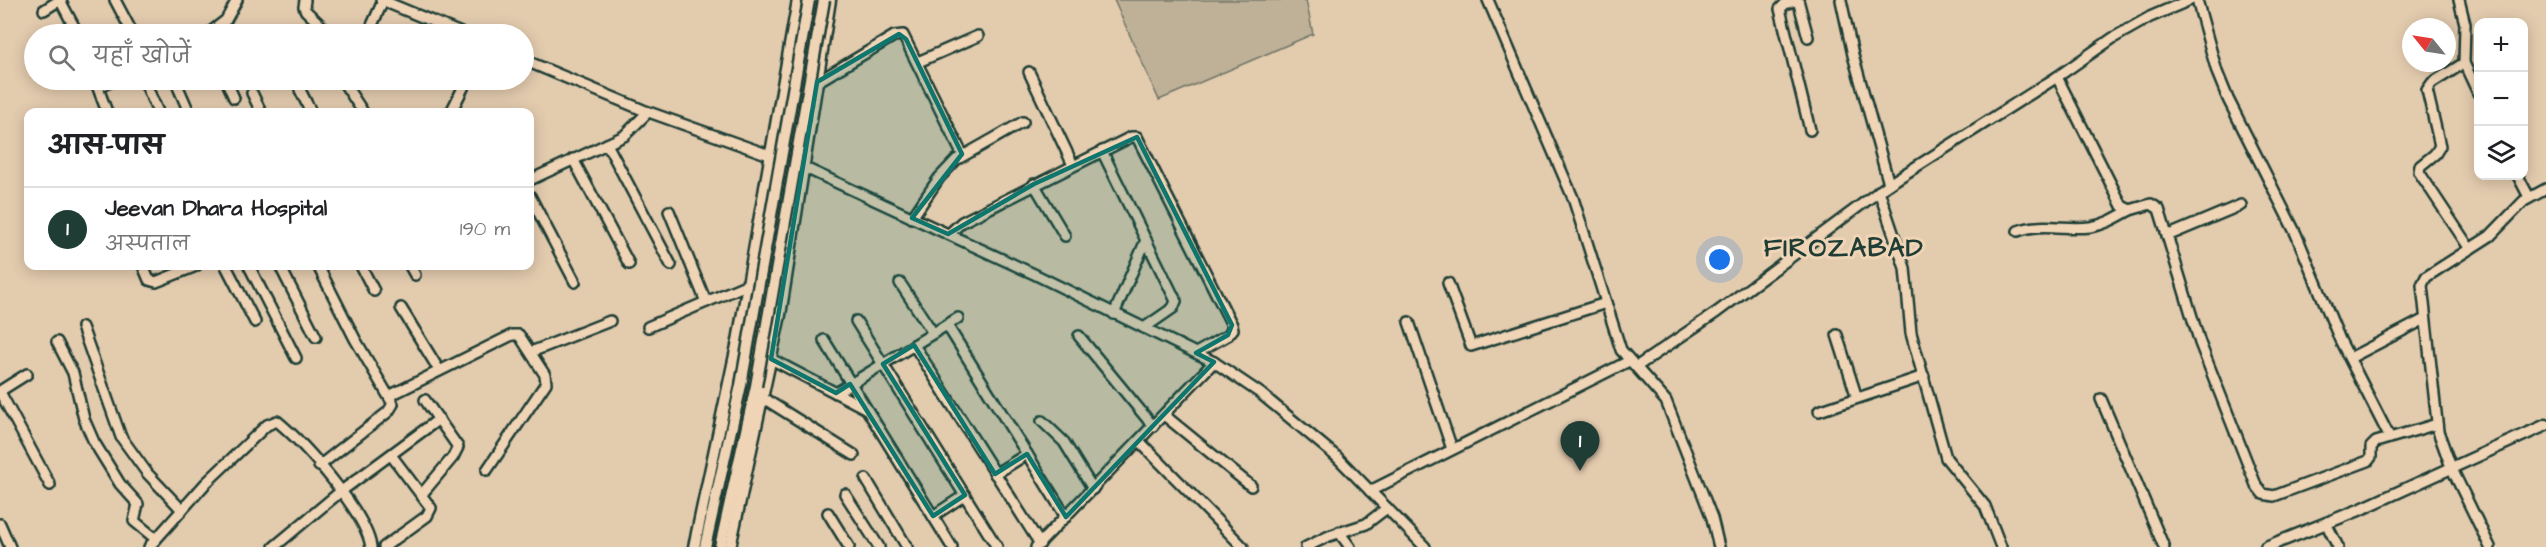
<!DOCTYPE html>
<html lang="hi">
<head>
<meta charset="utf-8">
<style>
	body { margin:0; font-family:"Architects Daughter","Playpen Sans Deva",sans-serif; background:#f6f6f6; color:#202124 }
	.controls { position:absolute; right:18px; top:18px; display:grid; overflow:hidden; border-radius:12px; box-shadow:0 3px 15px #0003 }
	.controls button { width:54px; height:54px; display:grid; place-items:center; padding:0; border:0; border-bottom:2px solid #e0e0e0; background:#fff; color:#202124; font:30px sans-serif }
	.compass { position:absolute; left:2402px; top:18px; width:54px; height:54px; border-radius:50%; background:#fff; box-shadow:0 3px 15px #0003; rotate:300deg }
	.you { position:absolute; left:1720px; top:260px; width:21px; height:21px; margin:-15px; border:4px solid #fff; border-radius:50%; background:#1a73e8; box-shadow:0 0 0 9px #1a73e833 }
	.badge { display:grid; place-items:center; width:39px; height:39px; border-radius:50%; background:#1f3d34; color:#fff; font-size:20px; font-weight:700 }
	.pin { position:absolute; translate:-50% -50px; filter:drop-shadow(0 2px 3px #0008) }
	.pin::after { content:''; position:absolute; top:32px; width:21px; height:18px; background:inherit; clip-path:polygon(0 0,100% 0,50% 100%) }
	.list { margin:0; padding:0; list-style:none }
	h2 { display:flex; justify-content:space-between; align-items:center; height:78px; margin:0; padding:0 24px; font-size:26px }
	h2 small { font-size:20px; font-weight:400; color:#757577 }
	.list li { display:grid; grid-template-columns:39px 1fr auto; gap:18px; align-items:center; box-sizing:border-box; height:84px; padding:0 24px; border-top:2px solid #e0e0e0 }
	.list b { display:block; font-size:22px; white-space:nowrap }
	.list p { margin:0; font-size:20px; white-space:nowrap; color:#757577 }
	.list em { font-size:20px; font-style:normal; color:#757577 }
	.icon { flex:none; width:33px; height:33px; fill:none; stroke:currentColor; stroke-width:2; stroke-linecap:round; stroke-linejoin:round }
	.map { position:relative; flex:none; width:2546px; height:547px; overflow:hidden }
	.search { position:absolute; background:#fff; box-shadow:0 3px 15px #0003; left:24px; top:24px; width:510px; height:66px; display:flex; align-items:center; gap:15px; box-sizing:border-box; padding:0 21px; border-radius:33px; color:#757577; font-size:22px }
	.panel { position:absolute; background:#fff; box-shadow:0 3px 15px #0003; left:24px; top:108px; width:510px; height:162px; border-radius:12px }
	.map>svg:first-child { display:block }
	.pitch { fill:#bfb098; stroke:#6f7666; stroke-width:1.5 }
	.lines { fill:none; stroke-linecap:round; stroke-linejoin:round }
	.minor-casing { stroke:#1f3d34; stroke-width:14 }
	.major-casing { stroke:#1f3d34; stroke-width:15 }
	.minor { stroke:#f0d4b6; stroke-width:9 }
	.major { stroke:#f0d4b6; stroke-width:10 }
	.major-bridge-casing { stroke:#1f3d34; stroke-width:15; stroke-linecap:butt }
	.major-bridge { stroke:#f0d4b6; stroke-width:10 }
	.marked { fill:#0f766e; fill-opacity:0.2; stroke:#0f766e; stroke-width:4.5; stroke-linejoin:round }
	.labels { text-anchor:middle; stroke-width:6; stroke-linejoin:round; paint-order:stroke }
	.district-label { font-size:26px; font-weight:bold; letter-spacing:1.5px; fill:#1f3d34; stroke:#f0d4b6 }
</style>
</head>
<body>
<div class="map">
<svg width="2546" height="547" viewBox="0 0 2546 547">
	<rect width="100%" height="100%" fill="#e3cbae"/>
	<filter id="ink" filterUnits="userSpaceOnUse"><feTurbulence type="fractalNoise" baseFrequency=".0167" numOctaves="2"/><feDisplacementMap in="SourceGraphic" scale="12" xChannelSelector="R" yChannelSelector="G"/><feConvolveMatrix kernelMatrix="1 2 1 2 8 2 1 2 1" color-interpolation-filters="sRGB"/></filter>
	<g filter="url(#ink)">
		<!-- pitch -->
		<polygon class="pitch" points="1114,0 1306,0 1313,34 1159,100"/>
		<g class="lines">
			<!-- minor casing -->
			<g class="minor-casing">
				<g id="minor">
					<polyline points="115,0 133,34"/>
					<polyline points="305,0 304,7 306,11 330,34"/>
					<polyline points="381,0 463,34"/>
					<polyline points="1488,0 1573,198 1621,350 1666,401 1712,518 1719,547"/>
					<polyline points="1798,0 1785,4 1780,9 1810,130"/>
					<polyline points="1798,0 1808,37"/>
					<polyline points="1841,0 1853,55 1889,184"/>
					<polyline points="2197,0 2217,72 2228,99 2296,234 2340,340 2390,438"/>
					<polyline points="2459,0 2465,24 2464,63 2478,93"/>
					<polyline points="44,10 60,0 78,34"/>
					<polyline points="208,34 226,20 237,0"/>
					<polyline points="368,34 383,1"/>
					<polyline points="524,60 643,110 803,167 1034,274 1214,362 1260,393 1337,457 1425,547"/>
					<polyline points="918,62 978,36"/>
					<polyline points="2464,63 2432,83 2427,90 2440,146 2435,154 2420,166 2419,172 2470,249"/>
					<polyline points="1029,72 1073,165"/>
					<polyline points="2057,77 2122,206 2130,210 2151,204 2159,209 2200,343 2256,485 2263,494 2274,496 2368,461 2371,457 2371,447 2376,442 2437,424"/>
					<polyline points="95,80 107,112"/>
					<polyline points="144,80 158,112"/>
					<polyline points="175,80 189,112"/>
					<polyline points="226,80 234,98"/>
					<polyline points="342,80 363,112"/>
					<polyline points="817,82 894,36 903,35 962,154"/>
					<polyline points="98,87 115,80"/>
					<polyline points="300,90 311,112"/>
					<polyline points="252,93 261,112"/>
					<polyline points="451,112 467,80"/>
					<polyline points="607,144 671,265"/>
					<polyline points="1102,151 1176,301 1173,308 1144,328"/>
					<polyline points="573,159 629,264"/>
					<polyline points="2518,176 2529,197"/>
					<polyline points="530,180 624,136 648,112"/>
					<polyline points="1034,184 1065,236"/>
					<polyline points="1879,191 1905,268 1911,333 1946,458 1985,506 2001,547"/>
					<polyline points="530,196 575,282"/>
					<polyline points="669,211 706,302"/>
					<polyline points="912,218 939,178 956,160 1023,122"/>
					<path d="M2018 231C2041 222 2066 230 2090 227 2105 225 2117 217 2130 210"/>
					<polyline points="949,234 962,222 1131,137 1137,137 1232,325 1233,329 1228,335 1196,353"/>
					<polyline points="2167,236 2241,205"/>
					<polyline points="143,266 149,280 156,282 196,266"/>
					<polyline points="226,266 255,322"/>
					<polyline points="249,266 296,358"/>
					<polyline points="280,266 316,337"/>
					<polyline points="318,266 355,339 393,404 388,412 319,466"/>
					<polyline points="361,266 374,291"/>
					<polyline points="410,266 415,275"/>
					<polyline points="900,283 933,333"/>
					<polyline points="1448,283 1471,346 1606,303"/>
					<polyline points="401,308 439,370"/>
					<polyline points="1114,314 1146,240"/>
					<polyline points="856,321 997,547"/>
					<polyline points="1409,322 1452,449"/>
					<polyline points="947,325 1066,517"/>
					<polyline points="82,327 121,437 147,473 182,510"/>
					<polyline points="648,327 748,284"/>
					<polyline points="1837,335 1857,398"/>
					<polyline points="1079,336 1153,426"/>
					<polyline points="824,340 952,547"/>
					<polyline points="57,342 73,373 84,419 94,442 120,484 138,504 134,521 156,539"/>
					<polyline points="914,345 1040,544"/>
					<polyline points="531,352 610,321"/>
					<polyline points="2350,358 2425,319"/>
					<polyline points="771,359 865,408"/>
					<polyline points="1636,367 1717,312 1889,184 2057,77 2113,38 2150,17 2190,0"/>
					<polyline points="0,391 27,374"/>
					<polyline points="0,392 50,485"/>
					<polyline points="836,393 958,318"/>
					<polyline points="389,396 512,335 519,335 545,375 546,383 487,470"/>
					<polyline points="763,398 854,455"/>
					<polyline points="2101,399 2164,547"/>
					<polyline points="1819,411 1924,376"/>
					<polyline points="1164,415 1251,486"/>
					<polyline points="1042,421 1064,442 1093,489"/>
					<polyline points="1139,441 1243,547"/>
					<polyline points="995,474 1027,454"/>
					<polyline points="866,479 907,547"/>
					<polyline points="1370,491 1629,361"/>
					<polyline points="422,494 453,457 458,447 425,400"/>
					<polyline points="845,494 879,547"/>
					<polyline points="828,513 849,547"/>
					<polyline points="933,516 965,495"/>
					<polyline points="2326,523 2338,547"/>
					<polyline points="0,524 10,547"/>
					<polyline points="1339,532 1350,547"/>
					<path d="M149 547 206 483 267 425 277 421C305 444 366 513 371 547"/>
					<polyline points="274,547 340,492 439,419"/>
					<polyline points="384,547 427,516 431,508 391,455"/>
					<polyline points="1036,547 1214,362"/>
					<polyline points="1306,547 1329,536 1366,524 1387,508"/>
					<polyline points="2490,547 2451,467 2438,431 2422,285 2426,277 2490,236 2524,201 2546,189"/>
				</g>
			</g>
			<!-- major casing -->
			<g class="major-casing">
				<g id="major">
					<polyline points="694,547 738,341 798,0"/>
					<polyline points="705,547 741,385"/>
					<polyline points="720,547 756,386"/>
					<polyline points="730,547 780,315 830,0"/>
					<polyline points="2266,547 2359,510 2546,425"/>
				</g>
			</g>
			<!-- minor -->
			<use href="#minor" class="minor"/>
			<!-- major -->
			<use href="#major" class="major"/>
			<!-- major-bridge casing -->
			<g class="major-bridge-casing">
				<g id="major-bridge">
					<polyline points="741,385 809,0"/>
					<polyline points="756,386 824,0"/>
				</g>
			</g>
			<!-- major-bridge -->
			<use href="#major-bridge" class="major-bridge"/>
		</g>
	</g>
	<!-- marked area -->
	<path class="marked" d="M899 34 906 39 962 154 912 218 948 234 1034 184 1137 137 1232 325 1228 335 1196 353 1214 362 1066 517 1027 454 995 474 914 345 883 364 965 495 933 516 850 384 836 393 771 359 817 82Z"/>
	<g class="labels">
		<!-- district labels -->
		<g class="district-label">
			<text x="1844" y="256">FIROZABAD</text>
		</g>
	</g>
</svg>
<div class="controls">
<button>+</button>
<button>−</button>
<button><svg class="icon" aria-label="layers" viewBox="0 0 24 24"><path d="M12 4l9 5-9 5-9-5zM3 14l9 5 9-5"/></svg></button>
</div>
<svg class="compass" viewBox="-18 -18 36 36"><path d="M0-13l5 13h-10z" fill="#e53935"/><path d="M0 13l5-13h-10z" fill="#757577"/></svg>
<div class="you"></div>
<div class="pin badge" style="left:1580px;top:471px">1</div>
<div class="search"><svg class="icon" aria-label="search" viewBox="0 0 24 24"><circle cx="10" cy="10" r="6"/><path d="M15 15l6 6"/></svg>यहाँ खोजें</div>
<section class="panel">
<h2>आस-पास<small></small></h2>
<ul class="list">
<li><span class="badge">1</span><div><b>Jeevan Dhara Hospital</b><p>अस्पताल</p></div><em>190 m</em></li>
</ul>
</section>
</div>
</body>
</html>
